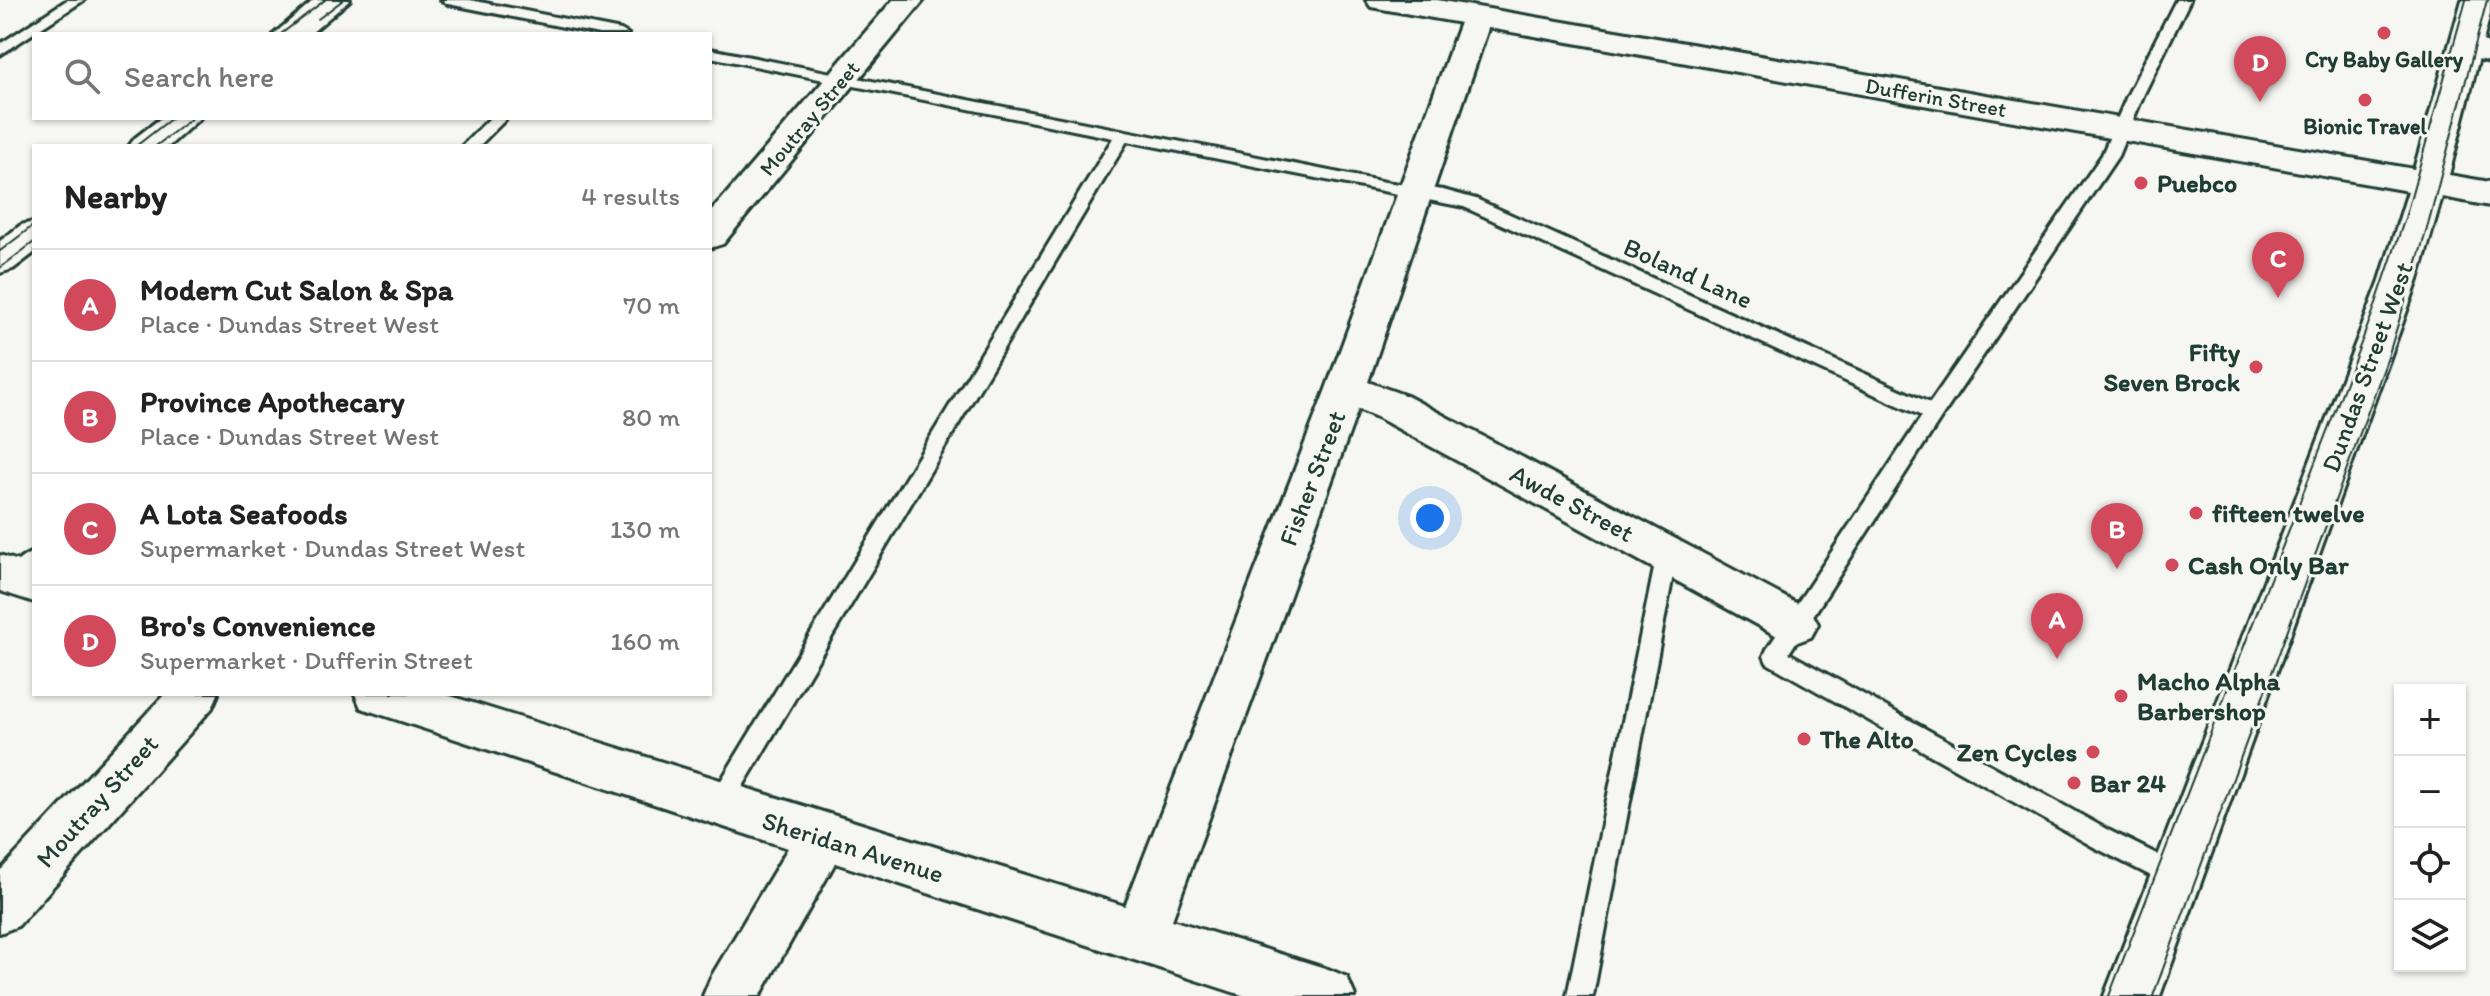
<!DOCTYPE html>
<html lang="en">
<head>
<meta charset="utf-8">
<style>
	body { margin:0; font-family:Itim,sans-serif; background:#f6f6f6; color:#222 }
	.controls { position:absolute; right:24px; bottom:24px; display:grid; overflow:hidden; border-radius:0px; box-shadow:0 2px 6px #0004 }
	.controls button { width:72px; height:72px; display:grid; place-items:center; padding:0; border:0; border-bottom:2px solid #e0e0e0; background:#fff; color:#222; font:40px sans-serif }
	.you { position:absolute; left:1430px; top:518px; width:28px; height:28px; margin:-20px; border:6px solid #fff; border-radius:50%; background:#1a73e8; box-shadow:0 0 0 12px #1a73e833 }
	.badge { display:grid; place-items:center; width:52px; height:52px; border-radius:50%; background:#d1495b; color:#fff; font-size:26px; font-weight:700 }
	.pin { position:absolute; translate:-50% -66px; filter:drop-shadow(0 2px 4px #0008) }
	.pin::after { content:''; position:absolute; top:42px; width:28px; height:24px; background:inherit; clip-path:polygon(0 0,100% 0,50% 100%) }
	.list { margin:0; padding:0; list-style:none }
	h2 { display:flex; justify-content:space-between; align-items:center; height:104px; margin:0; padding:0 32px; font-size:34px }
	h2 small { font-size:26px; font-weight:400; color:#767676 }
	.list li { display:grid; grid-template-columns:52px 1fr auto; gap:24px; align-items:center; box-sizing:border-box; height:112px; padding:0 32px; border-top:2px solid #e0e0e0 }
	.list b { display:block; font-size:30px; white-space:nowrap }
	.list p { margin:0; font-size:26px; white-space:nowrap; color:#767676 }
	.list em { font-size:26px; font-style:normal; color:#767676 }
	.icon { flex:none; width:44px; height:44px; fill:none; stroke:currentColor; stroke-width:2; stroke-linecap:round; stroke-linejoin:round }
	.map { position:relative; flex:none; width:2490px; height:996px; overflow:hidden }
	.search { position:absolute; background:#fff; box-shadow:0 2px 6px #0004; left:32px; top:32px; width:680px; height:88px; display:flex; align-items:center; gap:20px; box-sizing:border-box; padding:0 28px; border-radius:0px; color:#767676; font-size:30px }
	.panel { position:absolute; background:#fff; box-shadow:0 2px 6px #0004; left:32px; top:144px; width:680px; height:552px; border-radius:0px }
	.map>svg:first-child { display:block }
	.lines { fill:none; stroke-linecap:round; stroke-linejoin:round }
	.lane-casing { stroke:#1f3d34; stroke-width:6 }
	.street-casing { stroke:#1f3d34; stroke-width:6 }
	.secondary-casing { stroke:#1f3d34; stroke-width:6 }
	.lane { fill:#f6f6f2; fill-rule:evenodd }
	.street { fill:#f6f6f2; fill-rule:evenodd }
	.secondary { fill:#f6f6f2; fill-rule:evenodd }
	.tram { stroke:#1f3d34; stroke-width:2 }
	.poi-dot { fill:#d1495b; stroke:#f6f6f2; stroke-width:3 }
	.labels { text-anchor:middle; stroke-width:6; stroke-linejoin:round; paint-order:stroke }
	.far-poi-label { font-size:22px; font-weight:bold; fill:#1f3d34; stroke:#f6f6f2 }
	.far-street-label { font-size:22px; fill:#1f3d34; stroke:#f6f6f2 }
	.poi-label { font-size:26px; font-weight:bold; fill:#1f3d34; stroke:#f6f6f2; text-anchor:start }
	.street-label { font-size:26px; fill:#1f3d34; stroke:#f6f6f2 }
</style>
</head>
<body>
<div class="map">
<svg width="2490" height="996" viewBox="0 0 2490 996">
	<rect width="100%" height="100%" fill="#f6f6f2"/>
	<filter id="ink" filterUnits="userSpaceOnUse"><feTurbulence type="fractalNoise" baseFrequency=".0125" numOctaves="2"/><feDisplacementMap in="SourceGraphic" scale="16" xChannelSelector="R" yChannelSelector="G"/><feConvolveMatrix kernelMatrix="1 2 1 2 8 2 1 2 1" color-interpolation-filters="sRGB"/></filter>
	<g filter="url(#ink)">
		<g class="lines">
			<!-- lane casing -->
			<g class="lane-casing">
				<g id="lane">
					<polygon points="67,0 84,0 0,55 0,44"/>
					<polygon points="441,0 470,0 621,30 628,34 599,34 448,4"/>
					<polygon points="2176,0 2190,0 2143,96 2118,156 1941,418 1789,653 2108,830 2185,868 2188,876 2185,884 2176,888 2167,884 2092,846 1767,663 1764,656 1767,649 1922,416 1464,207 1127,141 727,813 719,816 711,813 707,805 711,797 1113,138 710,57 710,49 1385,182 1443,190 1476,199 1930,403 2102,155 2127,96"/>
					<polygon points="490,118 507,118 479,146 462,146"/>
					<polygon points="1667,546 1674,548 1677,554 1593,996 1567,996 1657,554 1660,548"/>
					<path d="M34 552V573C25 581 20 588 8 584L5 578C10 567 22 555 34 552Z"/>
				</g>
			</g>
			<!-- street casing -->
			<g class="street-casing">
				<g id="street">
					<polygon points="893,0 924,0 723,244 710,248 710,213"/>
					<polygon points="1477,8 1488,11 1492,17 1368,382 1407,396 1811,611 1818,624 1811,637 1795,643 1779,637 1379,418 1358,409 1172,920 1328,969 1347,977 1355,996 1245,996 835,863 760,996 703,996 711,977 788,848 361,708 355,694 444,694 1125,906 1326,389 1462,17 1466,11"/>
					<polygon points="2465,37 2490,43 2490,62 2454,53 2449,46 2454,39"/>
					<polygon points="0,555 34,566 34,602 0,591"/>
					<polygon points="165,694 218,694 212,708 18,926 0,933 0,871"/>
				</g>
			</g>
			<!-- secondary casing -->
			<g class="secondary-casing">
				<g id="secondary">
					<polygon points="314,0 350,0 310,34 274,34"/>
					<polygon points="1366,0 1437,0 2414,169 2462,0 2490,0 2490,14 2449,175 2490,182 2490,206 2442,197 2418,280 2160,996 2104,996 2380,280 2408,191 1382,9 1371,7"/>
					<polygon points="161,118 200,118 169,146 129,146 135,138"/>
					<polygon points="34,222 34,253 13,269 0,273 0,241 21,225"/>
				</g>
			</g>
			<!-- lane -->
			<use href="#lane" class="lane"/>
			<!-- street -->
			<use href="#street" class="street"/>
			<!-- secondary -->
			<use href="#secondary" class="secondary"/>
			<!-- tram -->
			<g class="tram">
				<polyline points="318,19 343,0"/>
				<polyline points="281,34 325,0"/>
				<polyline points="136,146 172,118"/>
				<polyline points="156,146 192,118"/>
				<polyline points="0,251 34,225"/>
				<polyline points="0,268 34,242"/>
				<polyline points="2109,996 2373,312 2405,218 2466,0"/>
				<polyline points="2153,996 2388,357 2426,232 2487,0"/>
			</g>
		</g>
	</g>
	<!-- markers -->
	<g class="poi-dot">
		<circle cx="2384" cy="33" r="8"/>
		<circle cx="2365" cy="100" r="8"/>
		<circle cx="2141" cy="183" r="8"/>
		<circle cx="2256" cy="367" r="8"/>
		<circle cx="2196" cy="513" r="8"/>
		<circle cx="2172" cy="565" r="8"/>
		<circle cx="2121" cy="696" r="8"/>
		<circle cx="1804" cy="739" r="8"/>
		<circle cx="2093" cy="752" r="8"/>
		<circle cx="2074" cy="783" r="8"/>
	</g>
	<g class="labels">
		<!-- far-poi labels -->
		<g class="far-poi-label">
			<text x="2384" y="67">Cry Baby Gallery</text>
			<text x="2365" y="134">Bionic Travel</text>
		</g>
		<!-- far-street labels -->
		<g class="far-street-label">
			<text transform="translate(1936 97) rotate(10)" y="8">Dufferin Street</text>
			<text transform="translate(809 118) rotate(-50)" y="8">Moutray Street</text>
		</g>
		<!-- poi labels -->
		<g class="poi-label">
			<text x="2157" y="192">Puebco</text>
			<text x="2240" y="361" text-anchor="end">Fifty<tspan x="2240" dy="30">Seven Brock</tspan></text>
			<text x="2212" y="522">fifteen twelve</text>
			<text x="2188" y="574">Cash Only Bar</text>
			<text x="2137" y="690">Macho Alpha<tspan x="2137" dy="30">Barbershop</tspan></text>
			<text x="1820" y="748">The Alto</text>
			<text x="2077" y="761" text-anchor="end">Zen Cycles</text>
			<text x="2090" y="792">Bar 24</text>
		</g>
		<!-- street labels -->
		<g class="street-label">
			<text transform="translate(1688 273) rotate(24)" y="9">Boland Lane</text>
			<text transform="translate(2367 367) rotate(-70)" y="9">Dundas Street West</text>
			<text transform="translate(1312 478) rotate(-69)" y="9">Fisher Street</text>
			<text transform="translate(1572 503) rotate(28)" y="9">Awde Street</text>
			<text transform="translate(97 801) rotate(-48)" y="9">Moutray Street</text>
			<text transform="translate(853 847) rotate(17)" y="9">Sheridan Avenue</text>
		</g>
	</g>
</svg>
<div class="controls">
<button>+</button>
<button>−</button>
<button><svg class="icon" aria-label="locate" viewBox="0 0 24 24"><circle cx="12" cy="12" r="6"/><path d="M12 2v4M12 18v4M2 12h4M18 12h4"/></svg></button>
<button><svg class="icon" aria-label="layers" viewBox="0 0 24 24"><path d="M12 4l9 5-9 5-9-5zM3 14l9 5 9-5"/></svg></button>
</div>
<div class="you"></div>
<div class="pin badge" style="left:2057px;top:659px">A</div>
<div class="pin badge" style="left:2117px;top:569px">B</div>
<div class="pin badge" style="left:2278px;top:298px">C</div>
<div class="pin badge" style="left:2260px;top:102px">D</div>
<div class="search"><svg class="icon" aria-label="search" viewBox="0 0 24 24"><circle cx="10" cy="10" r="6"/><path d="M15 15l6 6"/></svg>Search here</div>
<section class="panel">
<h2>Nearby<small>4 results</small></h2>
<ul class="list">
<li><span class="badge">A</span><div><b>Modern Cut Salon &amp; Spa</b><p>Place · Dundas Street West</p></div><em>70 m</em></li>
<li><span class="badge">B</span><div><b>Province Apothecary</b><p>Place · Dundas Street West</p></div><em>80 m</em></li>
<li><span class="badge">C</span><div><b>A Lota Seafoods</b><p>Supermarket · Dundas Street West</p></div><em>130 m</em></li>
<li><span class="badge">D</span><div><b>Bro's Convenience</b><p>Supermarket · Dufferin Street</p></div><em>160 m</em></li>
</ul>
</section>
</div>
</body>
</html>
